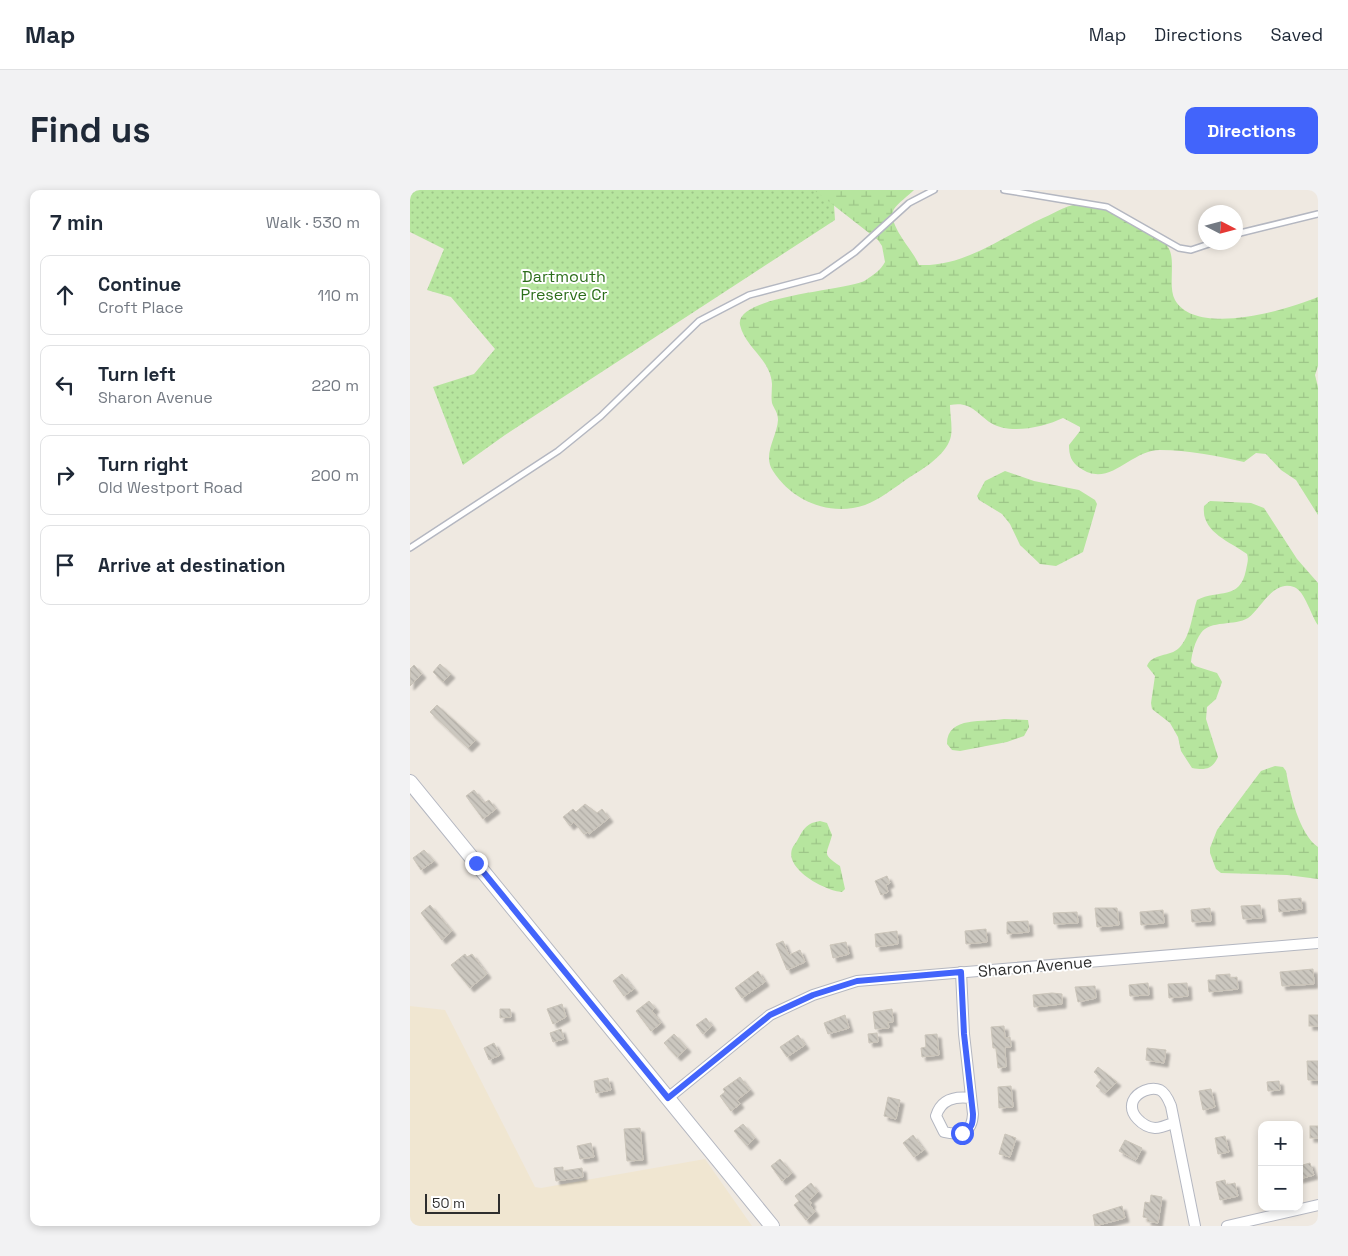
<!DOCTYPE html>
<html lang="en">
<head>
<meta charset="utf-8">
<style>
	body { margin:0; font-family:"Space Grotesk",sans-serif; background:#f2f2f3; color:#1f2937 }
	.controls { position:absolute; right:15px; bottom:15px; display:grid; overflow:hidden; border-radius:10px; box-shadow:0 2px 8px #0003 }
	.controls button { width:45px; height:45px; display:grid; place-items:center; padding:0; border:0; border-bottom:1px solid #e0e1e3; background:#fff; color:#1f2937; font:25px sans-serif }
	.compass { position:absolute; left:788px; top:15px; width:45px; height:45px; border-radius:50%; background:#fff; box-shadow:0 2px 8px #0003; rotate:96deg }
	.scale { position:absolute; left:15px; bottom:12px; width:75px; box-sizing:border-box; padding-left:5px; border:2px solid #2e2e2e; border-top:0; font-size:14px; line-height:18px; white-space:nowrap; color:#2e2e2e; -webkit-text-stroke:4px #fff; paint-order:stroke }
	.stop { position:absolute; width:15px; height:15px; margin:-11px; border:4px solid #4264fb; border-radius:50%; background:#fff }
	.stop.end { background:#4264fb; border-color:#fff; box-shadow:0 1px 5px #0008 }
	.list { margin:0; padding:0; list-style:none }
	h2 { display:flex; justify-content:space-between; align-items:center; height:65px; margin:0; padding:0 20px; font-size:21px }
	h2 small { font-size:16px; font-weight:400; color:#747a83 }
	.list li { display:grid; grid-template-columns:32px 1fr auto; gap:15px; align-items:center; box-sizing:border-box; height:80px; margin:0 10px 10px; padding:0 10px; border:1px solid #e0e1e3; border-radius:10px }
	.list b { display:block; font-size:19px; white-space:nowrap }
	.list p { margin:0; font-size:16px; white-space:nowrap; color:#747a83 }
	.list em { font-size:16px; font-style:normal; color:#747a83 }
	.icon { flex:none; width:28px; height:28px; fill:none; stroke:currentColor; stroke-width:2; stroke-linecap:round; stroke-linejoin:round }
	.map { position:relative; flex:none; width:908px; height:1036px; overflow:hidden; border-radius:10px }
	header { display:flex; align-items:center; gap:30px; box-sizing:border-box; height:70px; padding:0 25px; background:#fff; border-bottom:1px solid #e0e1e3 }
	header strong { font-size:24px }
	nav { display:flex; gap:28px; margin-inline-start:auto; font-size:18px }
	.intro { display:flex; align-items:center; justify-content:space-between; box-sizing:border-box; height:120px; padding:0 30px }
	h1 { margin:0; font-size:35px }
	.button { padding:12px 22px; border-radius:10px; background:#4264fb; color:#fff; font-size:18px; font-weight:700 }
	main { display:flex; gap:30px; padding:0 30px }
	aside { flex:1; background:#fff; border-radius:10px; box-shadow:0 2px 8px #0003 }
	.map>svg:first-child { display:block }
	.education { fill:#f0e6d1 }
	.green { fill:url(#green-dots) }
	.wetland { fill:url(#wetland-marsh) }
	.building { fill:url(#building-back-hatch); stroke:#cbc5ba; filter:url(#shadow) }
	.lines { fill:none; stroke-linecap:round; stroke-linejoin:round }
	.lane-casing { stroke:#b4b7c1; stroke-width:8 }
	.street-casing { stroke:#b4b7c1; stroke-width:12 }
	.secondary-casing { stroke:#b4b7c1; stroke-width:16 }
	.lane { stroke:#fff; stroke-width:5 }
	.street { stroke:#fff; stroke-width:10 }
	.secondary { stroke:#fff; stroke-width:14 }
	.route { stroke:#4264fb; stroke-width:6 }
	.labels { text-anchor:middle; stroke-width:4; stroke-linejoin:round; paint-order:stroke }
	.park-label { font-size:16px; fill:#2c6e1b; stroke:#fff }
	.street-label { font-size:16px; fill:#2e2e2e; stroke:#fff }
</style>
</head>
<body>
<header>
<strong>Map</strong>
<nav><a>Map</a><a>Directions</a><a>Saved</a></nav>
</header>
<div class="intro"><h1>Find us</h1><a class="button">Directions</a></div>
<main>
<aside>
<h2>7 min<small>Walk · 530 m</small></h2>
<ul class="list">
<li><svg class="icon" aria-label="ahead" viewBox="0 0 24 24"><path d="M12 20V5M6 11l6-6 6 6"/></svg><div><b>Continue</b><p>Croft Place</p></div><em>110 m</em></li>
<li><svg class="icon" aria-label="left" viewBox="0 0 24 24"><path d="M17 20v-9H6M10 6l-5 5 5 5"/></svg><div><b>Turn left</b><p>Sharon Avenue</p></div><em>220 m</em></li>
<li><svg class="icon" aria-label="right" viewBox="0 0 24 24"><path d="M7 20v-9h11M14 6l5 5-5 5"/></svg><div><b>Turn right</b><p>Old Westport Road</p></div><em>200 m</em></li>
<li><svg class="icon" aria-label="arrive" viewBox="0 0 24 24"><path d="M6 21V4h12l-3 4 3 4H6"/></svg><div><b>Arrive at destination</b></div></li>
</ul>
</aside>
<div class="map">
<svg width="908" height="1036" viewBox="0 0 908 1036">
	<defs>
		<pattern id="green-dots" width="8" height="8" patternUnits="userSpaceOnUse" patternTransform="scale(1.25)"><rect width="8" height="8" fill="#b6e59e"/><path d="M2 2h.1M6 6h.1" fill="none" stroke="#9dc588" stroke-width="1.8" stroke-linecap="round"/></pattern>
		<pattern id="wetland-marsh" width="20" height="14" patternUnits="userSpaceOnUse" patternTransform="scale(1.25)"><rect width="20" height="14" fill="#b6e59e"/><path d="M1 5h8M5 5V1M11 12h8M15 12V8" fill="none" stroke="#9dc588"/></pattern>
		<pattern id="building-back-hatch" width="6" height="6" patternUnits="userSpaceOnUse" patternTransform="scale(1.25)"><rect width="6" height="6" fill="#cbc7bf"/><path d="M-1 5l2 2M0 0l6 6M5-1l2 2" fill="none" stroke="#afaba4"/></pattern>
		<filter id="shadow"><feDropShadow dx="4" dy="4" stdDeviation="1" flood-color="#0004"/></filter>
	</defs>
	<rect width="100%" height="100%" fill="#efe9e1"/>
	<!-- education -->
	<polygon class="education" points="0,816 35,820 125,997 131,998 295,969 342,1036 0,1036"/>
	<!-- green -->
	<polygon class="green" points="0,0 423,0 425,30 95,245 53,275 23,197 64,184 85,159 41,107 17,100 34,59 0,42"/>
	<!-- wetland -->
	<g class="wetland">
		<path d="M404 0H504C498 6 489 12 484 19 476 34 504 61 509 75 555 77 592 47 633 28 649 21 662 11 680 14 703 18 751 37 760 61 765 75 758 97 765 110 786 147 877 120 908 107V176L905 185 908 197V325L886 290 871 280 856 264 846 263 834 272C807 266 778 260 750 260 720 260 700 299 670 278 661 272 659 265 659 255L670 241V237L653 228C634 237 600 245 581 233 566 223 561 211 540 215 540 226 544 243 539 252 532 268 511 280 497 289 484 298 469 310 455 315 420 327 382 311 363 281 352 265 367 247 368 230 368 222 364 219 362 213 361 207 362 200 362 194 361 170 335 157 330 135 324 105 439 101 456 90 463 85 471 80 475 72L472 56 468 50Z"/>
		<polygon points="595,281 624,291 669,300 685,310 687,314 683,328 673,362 646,376 630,374 610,355 600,334 592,324 569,310 567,306 575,291"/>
		<path d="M800 311 841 313 854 318 887 369 908 393V435C901 426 895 401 884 397 863 389 851 419 838 428 825 436 800 430 791 443 785 451 782 463 781 472L785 476 807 483 812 492 806 509 797 517 796 529 808 567C802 580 795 580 782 578L771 561 768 547 760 533 742 519 741 513 745 486 737 476C742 463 760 467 769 458 781 446 782 424 787 410 808 399 830 411 836 380 837 374 839 370 837 364 819 351 791 342 794 316Z"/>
		<path d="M594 529 618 530 619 537 614 546 597 552 550 561 542 560 537 554C537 525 575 533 594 529Z"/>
		<path d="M865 576 873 577 876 581C880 603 889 644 908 657V689L877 685 811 683 806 679 800 663V658L807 640 851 581Z"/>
		<path d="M410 631 417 633 422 645C417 665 411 663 430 676L435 699 432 702C416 701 375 680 382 659 383 655 387 652 388 649 394 638 397 633 410 631Z"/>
	</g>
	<!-- building -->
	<g class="building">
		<polygon points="30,474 41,484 33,492 23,482"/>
		<polygon points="4,475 12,484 0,496 0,479"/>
		<polygon points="27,515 66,550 58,558 20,522"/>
		<polygon points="64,600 74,613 79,610 86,619 73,629 56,606"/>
		<polygon points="175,614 187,623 192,619 199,628 179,644 178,642 174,644 164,632 160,636 153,627 163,619 166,622"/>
		<polygon points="14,660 24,671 11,680 3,668"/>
		<polygon points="477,686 480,693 476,695 478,702 471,705 465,691"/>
		<polygon points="891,708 892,719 869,722 868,710"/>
		<polygon points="20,715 42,741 32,750 11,723"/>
		<polygon points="850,715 852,728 833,729 831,716"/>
		<polygon points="685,718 707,718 709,735 687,737"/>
		<polygon points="800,718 801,731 782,732 781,720"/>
		<polygon points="753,720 754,733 731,735 730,722"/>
		<polygon points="667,722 668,733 644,734 643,723"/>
		<polygon points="618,731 619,742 597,744 597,732"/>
		<polygon points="576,739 577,752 556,754 555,741"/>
		<polygon points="487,741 488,754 466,757 465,744"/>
		<polygon points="373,751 379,765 390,760 395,772 377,780 366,754"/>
		<polygon points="436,752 439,764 423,768 420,755"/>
		<polygon points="55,764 57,767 62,764 77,784 60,798 41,775"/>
		<polygon points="903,779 904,794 872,796 870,782"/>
		<polygon points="348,781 355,792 332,808 325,798"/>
		<polygon points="212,784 224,799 214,806 203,791"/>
		<polygon points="820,784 820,788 827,787 828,799 799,802 798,790 806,790 806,785"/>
		<polygon points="738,793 739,805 720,806 719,795"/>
		<polygon points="777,793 778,806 759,808 758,794"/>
		<polygon points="685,796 686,808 668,812 665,797"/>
		<polygon points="642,803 652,804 652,814 624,817 623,805"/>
		<polygon points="239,811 245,818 242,821 251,833 241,841 226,821"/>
		<polygon points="152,814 156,827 143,834 137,819"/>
		<polygon points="90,819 100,819 101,827 90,828"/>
		<polygon points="482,819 483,832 478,832 479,838 465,839 463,822"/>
		<polygon points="435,825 439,838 418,844 414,833"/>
		<rect x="899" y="825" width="9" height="11"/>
		<polygon points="296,828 302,836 293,844 286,835"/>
		<polygon points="594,836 595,848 600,847 601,857 595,857 596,877 588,878 586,858 583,858 581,837"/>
		<polygon points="151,839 154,849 143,852 140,843"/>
		<polygon points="467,843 468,852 459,853 458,844"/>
		<polygon points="264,844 277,858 267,867 254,853"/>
		<polygon points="527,844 529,865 512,867 511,858 516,857 515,845"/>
		<polygon points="388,845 395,855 377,867 370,857"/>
		<polygon points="84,853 90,865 79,870 74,858"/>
		<polygon points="737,858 756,860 754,873 736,870"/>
		<polygon points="897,871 908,871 908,890 898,890"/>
		<polygon points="688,877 707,892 695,903 686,896 692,889 684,882"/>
		<polygon points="330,887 340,900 327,910 330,914 321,921 310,906 315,902 313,899"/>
		<polygon points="198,888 201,900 186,903 184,891"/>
		<polygon points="869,891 870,900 858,901 857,892"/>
		<polygon points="601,896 603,917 589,918 588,897"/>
		<polygon points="801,899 805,917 793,920 789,901"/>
		<polygon points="478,907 490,910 486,929 474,926"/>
		<polygon points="333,934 345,948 337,956 324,941"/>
		<rect x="900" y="936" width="8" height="12"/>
		<polygon points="230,938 233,970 217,971 214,939"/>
		<polygon points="595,944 606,948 600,967 589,964"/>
		<polygon points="503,945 514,960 504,967 493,953"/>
		<polygon points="815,946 819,962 808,964 805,948"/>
		<polygon points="715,950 732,958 726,970 709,961"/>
		<polygon points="181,953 184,967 170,969 167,956"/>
		<polygon points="370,969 382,983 372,991 361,976"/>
		<polygon points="900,973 904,985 889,989 889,976"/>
		<polygon points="153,977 153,981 172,978 173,987 146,991 144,978"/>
		<polygon points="815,990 816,995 825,993 828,1006 810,1010 806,992"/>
		<polygon points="401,993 408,1002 399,1010 402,1013 400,1015 405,1022 396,1030 384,1015 389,1011 385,1006"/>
		<polygon points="741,1005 752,1007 748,1033 737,1031 738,1028 733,1027 735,1012 740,1013"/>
		<polygon points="712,1016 715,1028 685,1036 683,1025"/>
	</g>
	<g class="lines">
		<!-- lane casing -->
		<g class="lane-casing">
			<g id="lane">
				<polyline points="594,0 697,17 769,58 781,60 805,52"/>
				<polyline points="826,44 908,24"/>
				<polyline points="0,358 148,261 191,226 289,131 339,105 411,86 445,62 499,13 524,0"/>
			</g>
		</g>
		<!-- street casing -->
		<g class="street-casing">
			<g id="street">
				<path d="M551 782 554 844 563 924C562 943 551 946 534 942L526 926C531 909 545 906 561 908"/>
				<polyline points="258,908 360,825 403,805 447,791 908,753"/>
				<path d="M763 933C758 935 751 938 745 938 733 937 718 924 723 911 727 902 741 896 750 900 756 903 759 911 761 916L785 1036"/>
				<polyline points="817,1036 908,1015"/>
			</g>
		</g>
		<!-- secondary casing -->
		<g class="secondary-casing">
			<polyline id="secondary" points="0,592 362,1036"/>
		</g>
		<!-- lane -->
		<use href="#lane" class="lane"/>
		<!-- street -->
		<use href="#street" class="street"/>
		<!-- secondary -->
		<use href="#secondary" class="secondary"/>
	</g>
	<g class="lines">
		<!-- route -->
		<path class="route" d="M66 673 258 908 360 825 403 805 447 791 551 782 554 844 563 924C563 934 562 939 552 943"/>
	</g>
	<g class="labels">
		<!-- park labels -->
		<g class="park-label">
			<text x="154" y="92">Dartmouth<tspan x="154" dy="18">Preserve Cr</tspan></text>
		</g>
		<!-- street labels -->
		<g class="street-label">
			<text transform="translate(625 776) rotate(-5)" y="6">Sharon Avenue</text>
		</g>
	</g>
</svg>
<div class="controls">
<button>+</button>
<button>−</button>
</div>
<svg class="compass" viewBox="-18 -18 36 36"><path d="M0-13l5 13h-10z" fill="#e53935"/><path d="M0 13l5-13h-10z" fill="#747a83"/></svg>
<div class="scale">50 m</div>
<div class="stop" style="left:552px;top:943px"></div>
<div class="stop end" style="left:66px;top:673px"></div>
</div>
</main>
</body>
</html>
